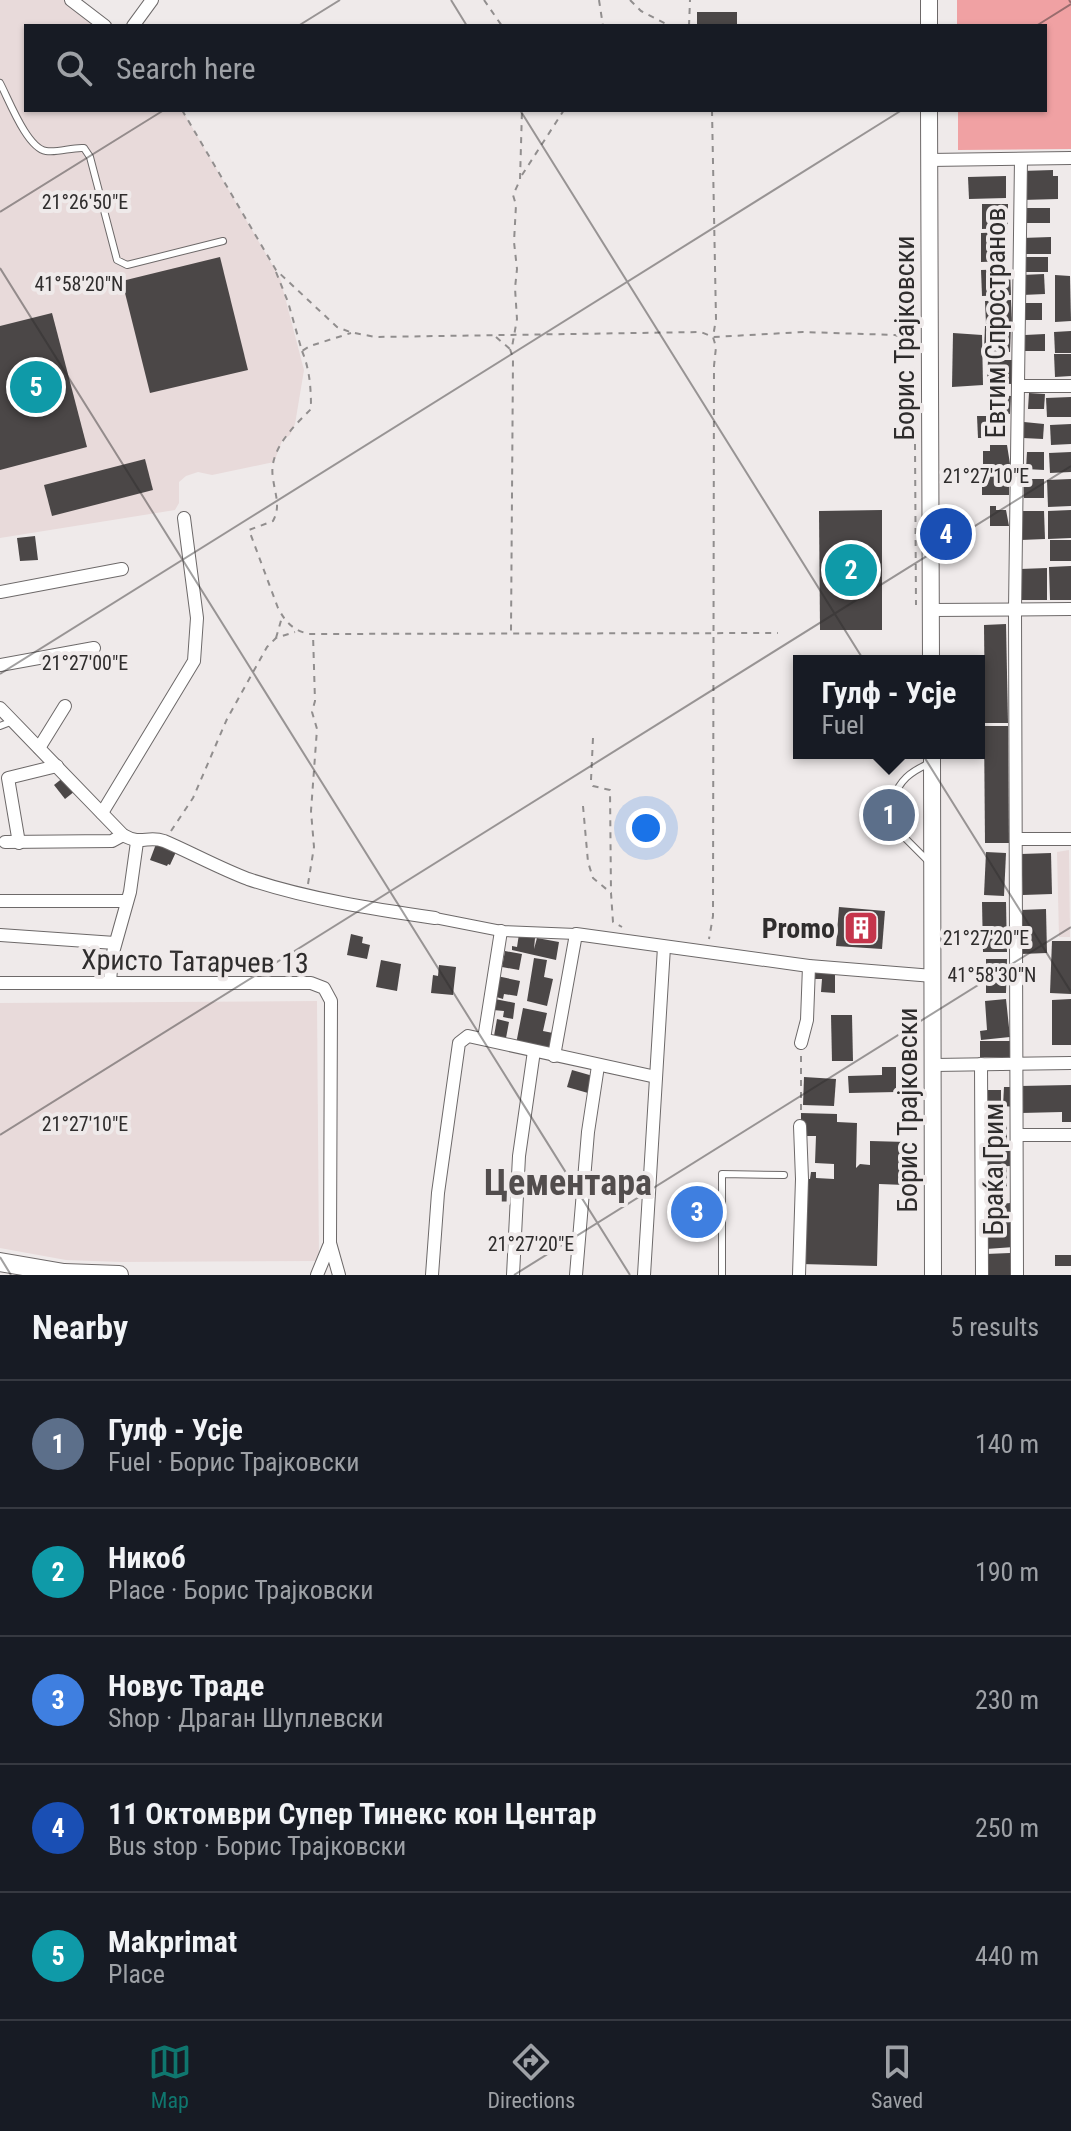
<!DOCTYPE html>
<html lang="en">
<head>
<meta charset="utf-8">
<style>
	body { margin:0; font-family:"Roboto Condensed",sans-serif; background:#20242c; color:#f1f3f6 }
	.you { position:absolute; left:646px; top:828px; width:28px; height:28px; margin:-20px; border:6px solid #fff; border-radius:50%; background:#1a73e8; box-shadow:0 0 0 12px #1a73e833 }
	.badge { display:grid; place-items:center; width:52px; height:52px; border-radius:50%; background:#0f766e; color:#fff; font-size:26px; font-weight:700 }
	.pin { position:absolute; translate:-50% -50%; border:4px solid #fff; box-shadow:0 2px 8px #0006 }
	.popup { position:absolute; left:793px; top:655px; width:192px; height:104px; box-sizing:border-box; display:grid; place-content:center; border-radius:0px; background:#171b24; filter:drop-shadow(0 2px 6px #0005); font-size:26px; white-space:nowrap; color:#9ea1a6 }
	.popup b { font-size:30px; color:#f1f3f6 }
	.popup::after { content:''; position:absolute; left:50%; top:100%; margin-left:-16px; border:16px solid transparent; border-top-color:#171b24 }
	.list { margin:0; padding:0; list-style:none }
	h2 { display:flex; justify-content:space-between; align-items:center; height:104px; margin:0; padding:0 32px; font-size:34px }
	h2 small { font-size:26px; font-weight:400; color:#9ea1a6 }
	.list li { display:grid; grid-template-columns:52px 1fr auto; gap:24px; align-items:center; box-sizing:border-box; height:128px; padding:0 32px; border-top:2px solid #363941 }
	.list b { display:block; font-size:30px; white-space:nowrap }
	.list p { margin:0; font-size:26px; white-space:nowrap; color:#9ea1a6 }
	.list em { font-size:26px; font-style:normal; color:#9ea1a6 }
	.icon { flex:none; width:44px; height:44px; fill:none; stroke:currentColor; stroke-width:2; stroke-linecap:round; stroke-linejoin:round }
	.map { position:relative; flex:none; width:1071px; height:1275px; overflow:hidden }
	.search { position:absolute; background:#171b24; box-shadow:0 2px 6px #0004; left:24px; right:24px; top:24px; height:88px; display:flex; align-items:center; gap:20px; box-sizing:border-box; padding:0 28px; border-radius:0px; color:#9ea1a6; font-size:30px }
	.sheet { height:744px; background:#171b24 }
	nav { display:flex; justify-content:space-around; align-items:center; box-sizing:border-box; height:112px; border-top:2px solid #363941; background:#171b24; font-size:22px; color:#9ea1a6 }
	nav a { display:grid; justify-items:center; gap:4px }
	nav .on { color:#0f766e }
	.map>svg:first-child { display:block }
	.built { fill:#e8dada }
	.green { fill:#f0a1a3 }
	.building { fill:#4b4747 }
	.lines { fill:none; stroke-linecap:round; stroke-linejoin:round }
	.service-casing { stroke:#6d6969; stroke-width:8 }
	.pedestrian-casing { stroke:#6d6969; stroke-width:12 }
	.minor-casing { stroke:#6d6969; stroke-width:14 }
	.tertiary-casing { stroke:#6d6969; stroke-width:18 }
	.secondary-casing { stroke:#6d6969; stroke-width:20 }
	.path { stroke:#918e8e; stroke-width:2; stroke-dasharray:6 6; stroke-linecap:butt }
	.service { stroke:#fff; stroke-width:6 }
	.pedestrian { stroke:#fff; stroke-width:10 }
	.minor { stroke:#fff; stroke-width:12 }
	.tertiary { stroke:#fff; stroke-width:16 }
	.secondary { stroke:#fff; stroke-width:18 }
	.ticks { fill:none; stroke:#2f2d2d; stroke-width:2; stroke-opacity:0.45 }
	.labels { text-anchor:middle; stroke-width:8; stroke-linejoin:round; paint-order:stroke }
	.street-label { font-size:28px; fill:#2f2d2d; stroke:#efeaea }
	.poi-label { font-size:28px; font-weight:bold; fill:#2f2d2d; stroke:#efeaea; text-anchor:end }
	.district-label { font-size:36px; font-weight:bold; fill:#524d4d; stroke:#efeaea }
	.ticks-label { font-size:20px; text-anchor:middle; fill:#2f2d2d; stroke:#efeaea; stroke-width:8; stroke-linejoin:round; paint-order:stroke }
</style>
</head>
<body>
<div class="map">
<svg width="1071" height="1275" viewBox="0 0 1071 1275">
	<rect width="100%" height="100%" fill="#efeaea"/>
	<!-- built -->
	<g class="built">
		<polygon points="0,0 71,0 105,26 26,26 26,110 182,110 280,278 304,370 295,424 290,435 282,441 274,462 212,475 198,472 186,476 179,482 179,503 175,510 0,538"/>
		<polygon points="1069,850 1070,937 1059,937 1057,852"/>
		<polygon points="317,1001 319,1261 121,1262 66,1260 0,1248 0,1003"/>
	</g>
	<!-- green -->
	<polygon class="green" points="957,0 1071,0 1071,149 958,150 958,110 1045,110 1045,26 957,26"/>
	<!-- building -->
	<g class="building">
		<rect x="697" y="12" width="40" height="14"/>
		<polygon points="1053,170 1053,176 1058,176 1058,199 1022,200 1021,171"/>
		<polygon points="1006,176 1006,198 969,199 968,177"/>
		<polygon points="982,204 1008,204 1008,228 982,229"/>
		<rect x="1022" y="208" width="28" height="15"/>
		<polygon points="1007,232 1008,261 981,262 981,233"/>
		<polygon points="1051,237 1051,254 1022,254 1022,238"/>
		<polygon points="220,257 248,370 150,393 122,281"/>
		<rect x="1022" y="257" width="26" height="15"/>
		<polygon points="1010,269 1011,295 982,296 981,270"/>
		<polygon points="1044,274 1045,294 1022,295 1022,275"/>
		<polygon points="1055,275 1070,276 1071,321 1055,322"/>
		<polygon points="1011,300 1012,323 986,324 985,301"/>
		<polygon points="1021,303 1042,303 1042,320 1022,320"/>
		<polygon points="52,313 87,447 0,470 0,326"/>
		<polygon points="985,326 1011,326 1010,352 984,351"/>
		<polygon points="1071,331 1071,353 1055,353 1054,332"/>
		<polygon points="953,333 982,335 983,385 952,387"/>
		<polygon points="1045,334 1045,351 1025,351 1025,335"/>
		<polygon points="1054,354 1071,354 1071,376 1055,377"/>
		<polygon points="988,360 1012,360 1012,384 987,383"/>
		<polygon points="1029,393 1045,394 1044,409 1028,409"/>
		<polygon points="992,395 1011,396 1010,414 991,413"/>
		<polygon points="1071,397 1071,417 1047,417 1046,398"/>
		<polygon points="977,416 1005,416 1006,438 978,438"/>
		<polygon points="1024,422 1044,424 1043,439 1023,438"/>
		<polygon points="1071,424 1071,444 1051,445 1050,425"/>
		<polygon points="990,445 1007,445 1010,464 1007,464 1007,468 983,468 983,451 990,451"/>
		<polygon points="1027,452 1044,452 1044,470 1026,469"/>
		<polygon points="1071,452 1071,472 1050,473 1049,453"/>
		<polygon points="145,459 153,490 52,516 44,485"/>
		<polygon points="982,472 1001,472 1000,479 1009,479 1009,495 982,495"/>
		<rect x="1024" y="479" width="20" height="19"/>
		<polygon points="1071,479 1071,506 1048,507 1047,480"/>
		<polygon points="990,506 996,506 996,510 1006,510 1009,526 990,526"/>
		<polygon points="882,510 882,630 820,630 819,511"/>
		<polygon points="1071,510 1071,538 1048,539 1048,511"/>
		<polygon points="1021,511 1044,511 1045,539 1021,540"/>
		<polygon points="35,536 38,560 20,561 17,538"/>
		<rect x="1050" y="540" width="21" height="21"/>
		<polygon points="1071,566 1071,600 1050,600 1049,567"/>
		<polygon points="1047,568 1047,600 1020,600 1020,569"/>
		<polygon points="1006,624 1008,723 985,723 984,625"/>
		<polygon points="984,726 1008,726 1009,843 985,843"/>
		<polygon points="64,777 75,791 65,799 54,785"/>
		<polygon points="156,844 176,852 170,865 168,864 167,866 150,860"/>
		<polygon points="986,852 1006,853 1004,896 984,895"/>
		<polygon points="1051,853 1052,894 1023,895 1021,854"/>
		<polygon points="982,902 1006,902 1007,952 983,952"/>
		<polygon points="839,907 885,911 882,949 836,946"/>
		<polygon points="1046,909 1047,953 1021,954 1020,910"/>
		<polygon points="351,934 363,937 362,943 370,945 367,959 347,955"/>
		<polygon points="519,934 535,938 534,949 537,938 559,942 556,960 512,950 512,946 517,947"/>
		<polygon points="1052,941 1071,941 1071,994 1050,993"/>
		<polygon points="505,951 522,954 519,970 502,967"/>
		<polygon points="534,958 547,960 544,977 553,979 547,1006 527,1001"/>
		<polygon points="986,959 1007,959 1006,993 986,993"/>
		<polygon points="381,960 401,964 397,991 376,987"/>
		<polygon points="439,965 456,967 453,995 431,993 433,975 438,976"/>
		<polygon points="815,969 835,972 835,993 821,992 822,979 815,979"/>
		<polygon points="497,976 520,981 517,996 504,994 503,999 493,996"/>
		<polygon points="495,999 515,1003 513,1019 503,1017 504,1011 493,1010"/>
		<polygon points="1006,999 1010,1037 981,1040 980,1031 987,1030 985,1001"/>
		<polygon points="1071,999 1071,1045 1052,1045 1052,1000"/>
		<polygon points="523,1008 547,1013 543,1031 553,1033 549,1051 516,1044"/>
		<polygon points="831,1015 852,1015 853,1061 832,1061"/>
		<polygon points="497,1019 509,1022 506,1038 494,1036"/>
		<rect x="980" y="1041" width="30" height="16"/>
		<polygon points="882,1067 896,1067 896,1092 849,1093 848,1076 882,1075"/>
		<polygon points="572,1070 593,1076 588,1093 567,1087"/>
		<polygon points="804,1077 836,1079 834,1106 803,1105"/>
		<polygon points="1071,1085 1071,1122 1062,1122 1062,1112 1021,1113 1020,1086"/>
		<polygon points="1004,1087 1016,1087 1015,1107 1003,1106"/>
		<rect x="985" y="1090" width="16" height="29"/>
		<polygon points="801,1113 837,1114 837,1122 857,1123 856,1168 860,1164 870,1165 870,1141 906,1142 905,1185 879,1184 877,1266 801,1264 802,1179 810,1179 811,1172 816,1172 816,1178 834,1179 834,1164 815,1163 816,1136 801,1136"/>
		<polygon points="1007,1124 1007,1144 1011,1145 1011,1166 988,1167 984,1125"/>
		<rect x="987" y="1168" width="20" height="19"/>
		<polygon points="1010,1203 1014,1247 986,1249 985,1206"/>
		<polygon points="1010,1253 1010,1275 986,1275 986,1254"/>
		<rect x="1055" y="1255" width="16" height="11"/>
	</g>
	<g class="lines">
		<!-- service casing -->
		<g class="service-casing">
			<g id="service">
				<path d="M0 83C9 100 27 148 46 151 58 153 72 147 84 148L90 157 117 260 127 265 223 241"/>
				<polyline points="0,726 13,721"/>
				<path d="M893 799C900 780 910 772 928 764"/>
				<polyline points="897,825 906,839 928,861"/>
				<polyline points="722,1275 722,1174 784,1175"/>
			</g>
		</g>
		<!-- pedestrian casing -->
		<g class="pedestrian-casing">
			<polyline id="pedestrian" points="435,918 501,931 576,934"/>
		</g>
		<!-- minor casing -->
		<g class="minor-casing">
			<g id="minor">
				<polyline points="71,0 105,26"/>
				<polyline points="133,26 152,0"/>
				<polyline points="929,160 1071,158"/>
				<polyline points="1020,386 1071,386"/>
				<polyline points="0,592 122,569"/>
				<polyline points="931,610 1071,609"/>
				<polyline points="0,665 94,648"/>
				<path d="M0 708 123 835C142 846 147 835 164 841 192 853 219 868 248 879 308 899 373 909 435 918"/>
				<polyline points="39,748 65,706"/>
				<polyline points="102,813 194,661 197,618 184,518"/>
				<polyline points="1016,839 1071,839"/>
				<polyline points="5,842 112,841 123,835"/>
				<polyline points="19,843 8,778 57,766"/>
				<polyline points="0,901 127,901"/>
				<polyline points="0,935 115,943"/>
				<polyline points="110,982 112,956 130,892 137,842"/>
				<polyline points="0,983 311,983 324,988 331,1001 330,1243 339,1275"/>
				<polyline points="484,1039 501,931"/>
				<polyline points="801,1043 807,1020 809,966"/>
				<polyline points="554,1056 576,934 809,966 933,976"/>
				<polyline points="981,1064 982,1275"/>
				<polyline points="934,1065 1071,1063"/>
				<polyline points="1018,1135 1071,1135"/>
				<polyline points="317,1275 329,1246"/>
				<polyline points="432,1275 438,1193 459,1043 468,1036 656,1077"/>
				<polyline points="513,1275 519,1156 534,1051"/>
				<polyline points="576,1275 588,1132 598,1066"/>
				<polyline points="644,1275 664,947"/>
				<polyline points="799,1275 802,1179 800,1126"/>
				<polyline points="1017,1275 1015,609 1021,159"/>
			</g>
		</g>
		<!-- tertiary casing -->
		<g class="tertiary-casing">
			<g id="tertiary">
				<polyline points="929,26 929,0"/>
				<polyline points="929,110 931,661"/>
				<polyline points="932,753 933,1275"/>
			</g>
		</g>
		<!-- secondary casing -->
		<g class="secondary-casing">
			<polyline id="secondary" points="0,1262 64,1273 119,1275"/>
		</g>
		<!-- path -->
		<g class="path">
			<polyline points="484,0 502,26"/>
			<polyline points="599,0 603,26"/>
			<polyline points="630,0 641,11 670,26"/>
			<polyline points="689,26 690,0"/>
			<polyline points="182,110 276,270 337,327 350,332 375,337 701,332 713,337 716,347 714,366 713,916 709,939"/>
			<polyline points="712,110 716,319 713,337 803,332 895,335 916,342"/>
			<polyline points="522,175 564,110"/>
			<polyline points="276,272 288,302 302,351 310,346 351,333"/>
			<polyline points="496,337 510,349 512,347 517,319 515,288 517,269 514,242 516,205 513,195 520,180 522,110"/>
			<polyline points="510,349 513,358 511,631"/>
			<path d="M302 351C310 370 311 389 311 409 293 427 268 451 273 478 275 495 281 506 273 521L249 530 278 608C286 623 293 630 309 634L778 633"/>
			<polyline points="915,444 916,605"/>
			<polyline points="276,638 282,617"/>
			<polyline points="593,738 591,780 593,786 610,790 611,892"/>
			<polyline points="583,806 588,862 593,878 611,893 613,922 622,927"/>
			<polyline points="171,831 193,798 227,719 267,647 276,638 295,632"/>
			<polyline points="308,884 314,847 311,811 317,729 312,712 315,701 313,634"/>
			<polyline points="801,1056 801,1114"/>
		</g>
		<!-- service -->
		<use href="#service" class="service"/>
		<!-- pedestrian -->
		<use href="#pedestrian" class="pedestrian"/>
		<!-- minor -->
		<use href="#minor" class="minor"/>
		<!-- tertiary -->
		<use href="#tertiary" class="tertiary"/>
		<!-- secondary -->
		<use href="#secondary" class="secondary"/>
	</g>
	<!-- ticks -->
	<path class="ticks" d="M451 0 467 26M1069 0 1071 3M298 26 340 0M1036 26 1071 4M520 110 1071 992M0 212 164 110M0 268 630 1275M0 674 902 110M0 1135 1071 466M0 1257 11 1275M514 1275 1071 927"/>
	<!-- icons -->
	<defs>
		<g id="building-square" transform="scale(1.8)"><rect x="-9" y="-9" width="18" height="18" rx="4" fill="#c5354b" stroke="#efeaea"/><path d="M-4-6H4V6H1V3H-1V6H-4ZM-2.5-4.3h1.7v1.8h-1.7ZM.8-4.3h1.7v1.8H.8ZM-2.5-1h1.7V.8h-1.7ZM.8-1h1.7V.8H.8Z" fill="#fff"/></g>
	</defs>
	<g fill-rule="evenodd">
		<use href="#building-square" x="861" y="928"/>
	</g>
	<g class="labels">
		<!-- street labels -->
		<g class="street-label">
			<text transform="translate(995 323) rotate(-90)" y="10">Евтим Спространов</text>
			<text transform="translate(904 338) rotate(-90)" y="10">Борис Трајковски</text>
			<text transform="translate(195 961) rotate(1)" y="10">Христо Татарчев 13</text>
			<text transform="translate(907 1110) rotate(-90)" y="10">Борис Трајковски</text>
			<text transform="translate(993 1169) rotate(-90)" y="10">Браќа Грим</text>
		</g>
		<!-- poi labels -->
		<g class="poi-label">
			<text x="835" y="938">Promo</text>
		</g>
		<!-- district labels -->
		<g class="district-label">
			<text x="568" y="1195">Цементара</text>
		</g>
	</g>
	<g class="ticks-label">
		<text x="85" y="209">21°26'50"E</text>
		<text x="79" y="291">41°58'20"N</text>
		<text x="986" y="483">21°27'10"E</text>
		<text x="85" y="670">21°27'00"E</text>
		<text x="986" y="945">21°27'20"E</text>
		<text x="992" y="982">41°58'30"N</text>
		<text x="85" y="1131">21°27'10"E</text>
		<text x="531" y="1251">21°27'20"E</text>
	</g>
</svg>
<div class="you"></div>
<div class="pin badge" style="left:889px;top:815px;background:#5c6f8a">1</div>
<div class="popup"><b>Гулф - Усје</b>Fuel</div>
<div class="pin badge" style="left:851px;top:570px;background:#0f9aa8">2</div>
<div class="pin badge" style="left:697px;top:1212px;background:#3f7fe0">3</div>
<div class="pin badge" style="left:946px;top:534px;background:#1a4fb4">4</div>
<div class="pin badge" style="left:36px;top:387px;background:#0f9aa8">5</div>
<div class="search"><svg class="icon" aria-label="search" viewBox="0 0 24 24"><circle cx="10" cy="10" r="6"/><path d="M15 15l6 6"/></svg>Search here</div>
</div>
<section class="sheet">
<h2>Nearby<small>5 results</small></h2>
<ul class="list">
<li><span class="badge" style="background:#5c6f8a">1</span><div><b>Гулф - Усје</b><p>Fuel · Борис Трајковски</p></div><em>140 m</em></li>
<li><span class="badge" style="background:#0f9aa8">2</span><div><b>Никоб</b><p>Place · Борис Трајковски</p></div><em>190 m</em></li>
<li><span class="badge" style="background:#3f7fe0">3</span><div><b>Новус Траде</b><p>Shop · Драган Шуплевски</p></div><em>230 m</em></li>
<li><span class="badge" style="background:#1a4fb4">4</span><div><b>11 Октомври Супер Тинекс кон Центар</b><p>Bus stop · Борис Трајковски</p></div><em>250 m</em></li>
<li><span class="badge" style="background:#0f9aa8">5</span><div><b>Makprimat</b><p>Place</p></div><em>440 m</em></li>
</ul>
</section>
<nav>
<a class="on"><svg class="icon" aria-label="map" viewBox="0 0 24 24"><path d="M3 6l6-2 6 2 6-2v14l-6 2-6-2-6 2zM9 4v14M15 6v14"/></svg>Map</a>
<a><svg class="icon" aria-label="directions" viewBox="0 0 24 24"><path d="M12 3l9 9-9 9-9-9zM9 14v-3h6M13 9l2 2-2 2"/></svg>Directions</a>
<a><svg class="icon" aria-label="saved" viewBox="0 0 24 24"><path d="M7 4h10v16l-5-4-5 4z"/></svg>Saved</a>
</nav>
</body>
</html>
